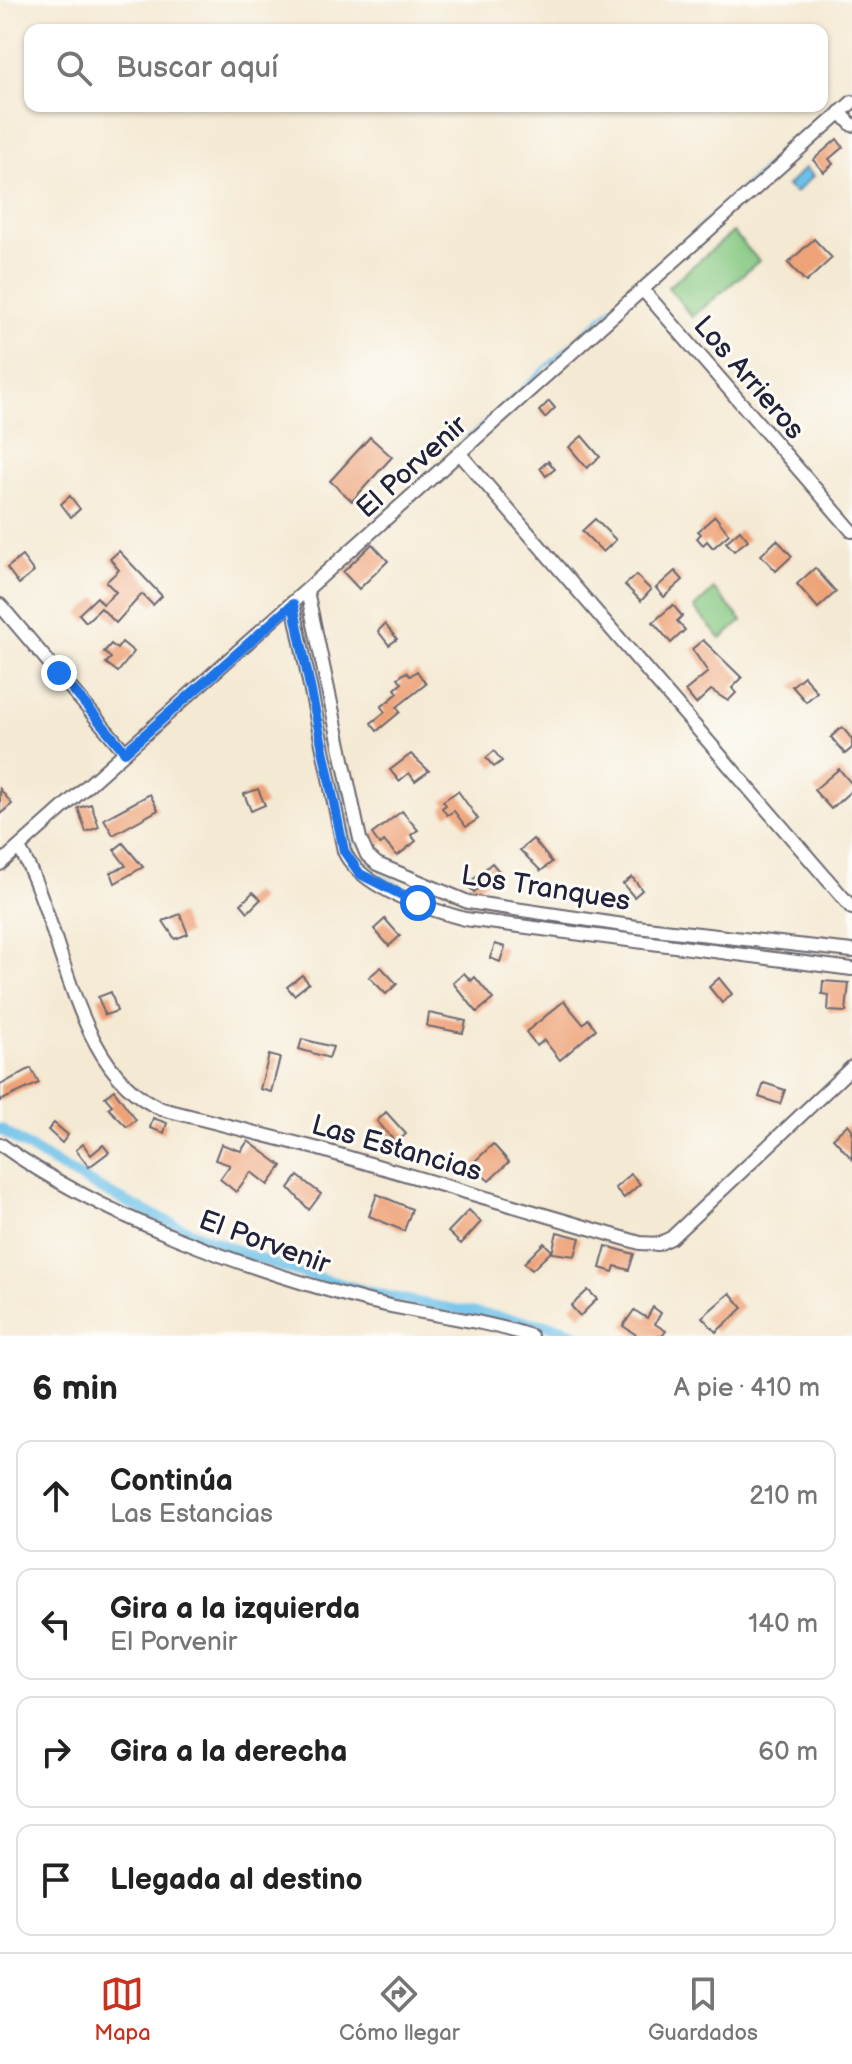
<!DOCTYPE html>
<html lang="es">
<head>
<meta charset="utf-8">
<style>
	body { margin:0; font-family:"Balsamiq Sans",sans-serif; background:#f2f2f2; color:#222 }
	.stop { position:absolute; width:24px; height:24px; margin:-18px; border:6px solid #1a73e8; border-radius:50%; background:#fff }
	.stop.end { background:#1a73e8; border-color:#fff; box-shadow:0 2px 8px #0008 }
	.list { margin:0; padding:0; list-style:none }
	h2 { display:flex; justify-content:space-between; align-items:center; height:104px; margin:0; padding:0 32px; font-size:34px }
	h2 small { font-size:26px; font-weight:400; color:#767676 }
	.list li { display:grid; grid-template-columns:52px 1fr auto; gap:24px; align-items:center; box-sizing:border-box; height:112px; margin:0 16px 16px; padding:0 16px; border:2px solid #e0e0e0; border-radius:16px }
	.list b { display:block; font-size:30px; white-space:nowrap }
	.list p { margin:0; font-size:26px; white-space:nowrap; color:#767676 }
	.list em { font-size:26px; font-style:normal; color:#767676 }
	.icon { flex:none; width:44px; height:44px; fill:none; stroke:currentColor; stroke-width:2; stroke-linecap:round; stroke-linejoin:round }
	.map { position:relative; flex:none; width:852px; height:1336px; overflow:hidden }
	.search { position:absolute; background:#fff; box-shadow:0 2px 6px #0004; left:24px; right:24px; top:24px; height:88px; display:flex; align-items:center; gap:20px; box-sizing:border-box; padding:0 28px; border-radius:16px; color:#767676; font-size:30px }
	.sheet { height:616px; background:#fff }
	nav { display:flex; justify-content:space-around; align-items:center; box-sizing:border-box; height:112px; border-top:2px solid #e0e0e0; background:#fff; font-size:22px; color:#767676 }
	nav a { display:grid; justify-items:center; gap:4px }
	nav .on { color:#c8321e }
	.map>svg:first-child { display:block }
	.green { fill:#85c881; stroke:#54755e; stroke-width:2 }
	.water { fill:#6dc1e9; stroke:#487292; stroke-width:2 }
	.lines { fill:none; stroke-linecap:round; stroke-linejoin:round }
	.stream { stroke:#6dc1e9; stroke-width:3 }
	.canal { stroke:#6dc1e9; stroke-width:11 }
	.building { fill:#eea277 }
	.street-casing { stroke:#6c6870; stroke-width:16 }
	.street { stroke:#fff; stroke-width:12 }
	.route { stroke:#1a73e8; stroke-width:10 }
	.labels { text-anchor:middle; stroke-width:6; stroke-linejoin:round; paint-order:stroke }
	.street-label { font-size:28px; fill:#22223b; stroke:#fdfcf7 }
</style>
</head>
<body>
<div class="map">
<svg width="852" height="1336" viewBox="0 0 852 1336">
	<rect width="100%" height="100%" fill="#fdfcf7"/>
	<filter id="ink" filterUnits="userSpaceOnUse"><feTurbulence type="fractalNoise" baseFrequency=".0125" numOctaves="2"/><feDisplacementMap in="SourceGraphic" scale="16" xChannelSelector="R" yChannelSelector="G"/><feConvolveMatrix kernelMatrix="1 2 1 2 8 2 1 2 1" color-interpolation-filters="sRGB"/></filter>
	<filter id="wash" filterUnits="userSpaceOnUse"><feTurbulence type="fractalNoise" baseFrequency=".006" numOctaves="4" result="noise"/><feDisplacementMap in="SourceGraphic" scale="32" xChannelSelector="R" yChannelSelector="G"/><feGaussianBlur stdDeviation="1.8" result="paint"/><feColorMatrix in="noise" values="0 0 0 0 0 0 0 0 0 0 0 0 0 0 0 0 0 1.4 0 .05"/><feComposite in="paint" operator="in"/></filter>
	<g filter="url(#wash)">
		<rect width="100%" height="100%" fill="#f4e9d3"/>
		<!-- green -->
		<g class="green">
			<polygon points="733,232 759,261 692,317 668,287"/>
			<polygon points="714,589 742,621 721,639 694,608"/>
		</g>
		<!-- water -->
		<polygon class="water" points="805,168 813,176 795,193 787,186"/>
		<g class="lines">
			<!-- stream -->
			<g class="stream">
				<polyline points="452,452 852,88"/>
				<polyline points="319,675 354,854 359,863"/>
				<polyline points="364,868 450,908 852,960"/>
			</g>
			<!-- canal -->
			<path class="canal" d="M0 1129C115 1205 248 1264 383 1295 442 1309 503 1317 562 1328L577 1336"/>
		</g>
		<g id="blocks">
			<!-- building -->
			<g class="building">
				<polygon points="837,139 843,147 829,159 833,164 824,172 813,160"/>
				<polygon points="814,239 832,258 806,282 788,263"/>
				<polygon points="549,401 555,408 545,418 539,411"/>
				<polygon points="582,436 600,457 587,468 569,447"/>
				<polygon points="370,437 392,457 352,501 330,481"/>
				<polygon points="548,461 555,469 546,476 540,468"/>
				<polygon points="70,496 80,509 71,517 61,504"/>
				<polygon points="715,516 729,534 713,548 707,541 703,545 697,538 701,534 698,531"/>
				<polygon points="595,519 616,540 603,552 582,531"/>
				<polygon points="740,530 748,540 734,551 726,542"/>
				<polygon points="777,540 792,556 776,571 761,555"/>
				<polygon points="372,544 388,561 359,589 343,572"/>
				<polygon points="119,551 162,596 153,605 142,594 116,623 101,608 86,622 79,614 97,597 103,604 116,592 106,582 119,570 110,559"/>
				<polygon points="22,556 34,572 19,584 7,568"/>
				<polygon points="815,568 836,592 818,608 797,584"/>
				<polygon points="675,571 683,580 664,597 656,588"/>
				<polygon points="636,575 651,590 641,601 625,585"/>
				<polygon points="673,605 682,616 677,621 685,630 671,643 653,622"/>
				<polygon points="385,624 397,639 389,645 378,631"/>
				<polygon points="703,640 742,678 732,688 736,693 728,701 711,690 696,704 685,691 708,672 692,649"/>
				<polygon points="122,642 134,652 118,672 106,663 111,658 104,652 111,644 117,649"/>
				<polygon points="417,671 426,684 397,707 400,712 377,731 371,723 385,712 381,707 398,693 395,689 402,683 398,678 406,672 410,676"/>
				<polygon points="804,676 817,692 806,702 792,686"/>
				<polygon points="842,727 852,739 852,748 845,754 831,737"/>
				<polygon points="494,751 502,761 494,767 486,758"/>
				<polygon points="411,754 429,771 415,781 409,773 399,781 390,770"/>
				<polygon points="839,769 852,784 852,790 831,809 814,790"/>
				<polygon points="0,789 12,804 0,814"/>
				<polygon points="258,789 265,805 251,811 244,794"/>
				<polygon points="458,791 478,819 466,827 454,811 447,815 442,808 446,805 443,801"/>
				<polygon points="150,794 158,810 113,835 104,819"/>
				<polygon points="91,804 99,827 86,832 78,808"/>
				<polygon points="402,811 418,830 411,835 416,841 397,856 384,841 380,845 372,834"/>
				<polygon points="533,839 552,862 541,871 520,850"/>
				<polygon points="123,843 143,867 115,883 111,872 126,866 114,850"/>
				<polygon points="492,863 498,870 474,892 467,885"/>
				<polygon points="632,877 642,890 634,897 623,884"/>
				<polygon points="253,892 261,899 248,912 241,904"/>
				<polygon points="180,914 188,934 175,939 163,921"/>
				<polygon points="385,919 400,936 389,946 374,929"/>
				<polygon points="495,944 505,947 500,962 490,958"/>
				<polygon points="381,967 397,984 386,994 369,977"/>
				<polygon points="464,973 471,981 475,977 493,999 477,1012 453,983"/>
				<polygon points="302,975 309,983 294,995 287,987"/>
				<polygon points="719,978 732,994 722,1003 709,987"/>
				<polygon points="823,981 849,983 846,1012 828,1011 829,995 822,994"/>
				<polygon points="111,992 117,1011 105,1015 98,997"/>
				<polygon points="564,1001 583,1024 588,1019 596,1029 560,1060 544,1040 537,1046 526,1032"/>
				<polygon points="429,1013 466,1021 463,1033 427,1026"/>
				<polygon points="302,1039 333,1047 329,1058 299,1049"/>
				<polygon points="269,1055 280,1058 271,1092 260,1089"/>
				<polygon points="31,1068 39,1083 0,1101 0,1085"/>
				<polygon points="764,1083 785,1090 780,1104 759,1097"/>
				<polygon points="114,1090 136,1120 127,1127 108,1108 112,1105 105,1097"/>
				<polygon points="386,1112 406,1134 396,1143 377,1121"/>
				<polygon points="153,1118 167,1123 164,1133 150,1128"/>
				<polygon points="54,1123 68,1135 62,1143 48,1130"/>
				<polygon points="848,1124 852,1129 852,1159 833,1138"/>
				<polygon points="248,1141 282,1166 268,1185 251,1172 236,1192 220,1179 230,1165 215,1160 221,1144 241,1151"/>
				<polygon points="83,1144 91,1155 103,1145 109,1152 89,1167 76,1150"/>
				<polygon points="493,1144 509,1162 489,1181 471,1165"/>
				<polygon points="631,1174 640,1184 624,1198 615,1188"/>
				<polygon points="298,1176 321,1194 309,1210 289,1188"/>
				<polygon points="377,1194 412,1209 404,1231 369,1216"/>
				<polygon points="469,1210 481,1222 461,1244 448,1232"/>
				<polygon points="557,1232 580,1238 575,1256 552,1253"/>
				<polygon points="544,1243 552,1251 532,1270 524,1263"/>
				<polygon points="606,1246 634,1254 629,1270 615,1266 613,1272 600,1268"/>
				<polygon points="588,1290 597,1299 580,1316 571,1306"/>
				<polygon points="730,1293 743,1308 716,1332 702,1317"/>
				<polygon points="653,1307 661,1313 655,1324 666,1331 662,1336 638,1336 623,1326 634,1310 647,1318"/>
			</g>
		</g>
	</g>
	<g filter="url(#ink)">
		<use href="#blocks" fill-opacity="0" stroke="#6c6870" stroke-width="2"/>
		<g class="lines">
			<!-- street casing -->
			<g class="street-casing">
				<g id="street">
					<polyline points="840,112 852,125"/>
					<polyline points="643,290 852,531"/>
					<polyline points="461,455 852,908"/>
					<polyline points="307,591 360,839 367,855 377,864 468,902 637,927 852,951"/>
					<path d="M293 604 344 851C360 888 428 909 465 919L852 969"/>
					<polyline points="0,605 125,752"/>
					<path d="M19 848C64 923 72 1073 162 1109L319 1149 640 1243 658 1244 671 1238 852 1067"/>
					<polyline points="0,864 852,102"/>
					<path d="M0 1144C100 1216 245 1269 364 1300 419 1314 476 1318 531 1336"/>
				</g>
			</g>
			<!-- street -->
			<use href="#street" class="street"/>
		</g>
	</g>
	<g class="lines" filter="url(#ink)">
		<!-- route -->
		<polyline class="route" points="59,673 125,752 293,604 344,851 360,874 418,903"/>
	</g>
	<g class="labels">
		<!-- street labels -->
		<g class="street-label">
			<text transform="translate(750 377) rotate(49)" y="10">Los Arrieros</text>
			<text transform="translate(411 466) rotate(-42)" y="10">El Porvenir</text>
			<text transform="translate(546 887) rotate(9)" y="10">Los Tranques</text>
			<text transform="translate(397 1147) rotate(16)" y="10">Las Estancias</text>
			<text transform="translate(265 1241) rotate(20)" y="10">El Porvenir</text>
		</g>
	</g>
</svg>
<div class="stop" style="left:418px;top:903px"></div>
<div class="stop end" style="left:59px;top:673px"></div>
<div class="search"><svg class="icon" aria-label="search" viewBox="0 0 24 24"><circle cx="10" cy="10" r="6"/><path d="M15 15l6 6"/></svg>Buscar aquí</div>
</div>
<section class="sheet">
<h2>6 min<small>A pie · 410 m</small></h2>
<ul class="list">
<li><svg class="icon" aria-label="ahead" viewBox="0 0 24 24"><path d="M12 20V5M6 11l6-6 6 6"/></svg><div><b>Continúa</b><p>Las Estancias</p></div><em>210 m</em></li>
<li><svg class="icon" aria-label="left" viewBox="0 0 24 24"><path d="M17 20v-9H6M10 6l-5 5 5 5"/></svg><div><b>Gira a la izquierda</b><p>El Porvenir</p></div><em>140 m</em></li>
<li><svg class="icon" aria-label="right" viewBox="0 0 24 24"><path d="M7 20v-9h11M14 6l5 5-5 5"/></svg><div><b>Gira a la derecha</b></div><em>60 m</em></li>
<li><svg class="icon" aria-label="arrive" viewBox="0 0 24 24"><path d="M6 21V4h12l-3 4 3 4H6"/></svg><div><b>Llegada al destino</b></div></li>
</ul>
</section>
<nav>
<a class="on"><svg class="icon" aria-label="map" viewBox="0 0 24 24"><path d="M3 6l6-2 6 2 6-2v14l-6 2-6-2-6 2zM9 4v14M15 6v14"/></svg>Mapa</a>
<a><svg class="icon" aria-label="directions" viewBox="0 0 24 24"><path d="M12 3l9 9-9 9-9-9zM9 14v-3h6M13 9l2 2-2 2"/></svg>Cómo llegar</a>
<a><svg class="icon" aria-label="saved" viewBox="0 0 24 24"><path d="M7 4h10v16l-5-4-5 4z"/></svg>Guardados</a>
</nav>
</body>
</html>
